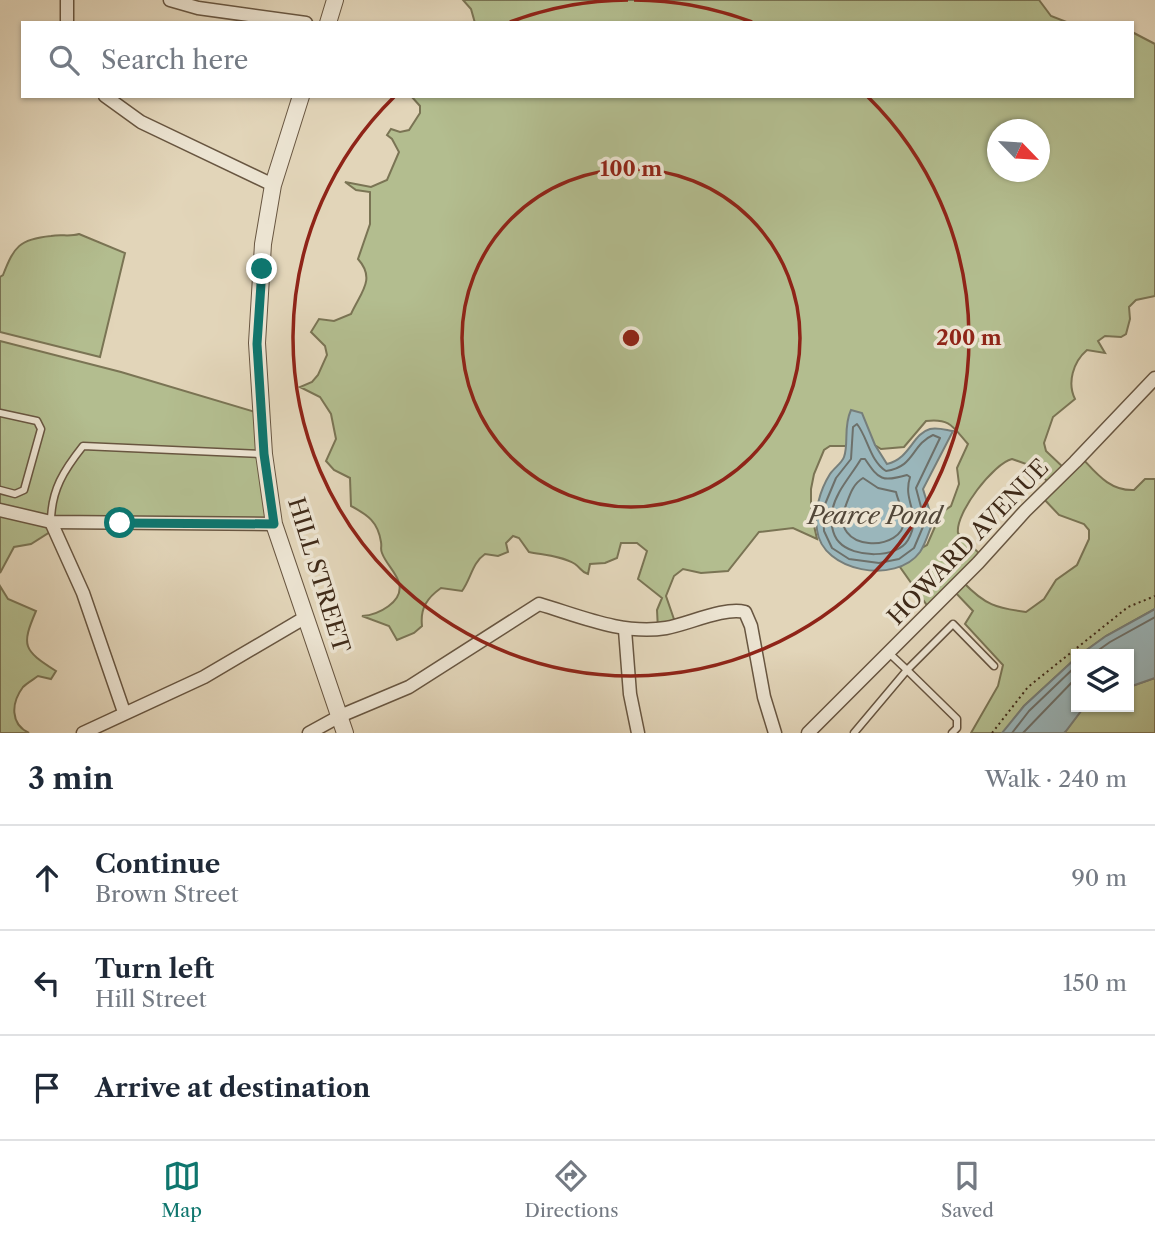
<!DOCTYPE html>
<html lang="en">
<head>
<meta charset="utf-8">
<style>
	body { margin:0; font-family:"Libre Caslon Text",serif; background:#f2f2f3; color:#1f2937 }
	.controls { position:absolute; right:21px; bottom:21px; display:grid; overflow:hidden; border-radius:0px; box-shadow:0 2px 5px #0004 }
	.controls button { width:63px; height:63px; display:grid; place-items:center; padding:0; border:0; border-bottom:2px solid #e0e1e3; background:#fff; color:#1f2937; font:35px sans-serif }
	.compass { position:absolute; left:987px; top:119px; width:63px; height:63px; border-radius:50%; background:#fff; box-shadow:0 2px 5px #0004; rotate:115deg }
	.stop { position:absolute; width:21px; height:21px; margin:-16px; border:5px solid #0f766e; border-radius:50%; background:#fff }
	.stop.end { background:#0f766e; border-color:#fff; box-shadow:0 2px 7px #0008 }
	.list { margin:0; padding:0; list-style:none }
	h2 { display:flex; justify-content:space-between; align-items:center; height:91px; margin:0; padding:0 28px; font-size:30px }
	h2 small { font-size:23px; font-weight:400; color:#747a83 }
	.list li { display:grid; grid-template-columns:46px 1fr auto; gap:21px; align-items:center; box-sizing:border-box; height:105px; padding:0 28px; border-top:2px solid #e0e1e3 }
	.list b { display:block; font-size:26px; white-space:nowrap }
	.list p { margin:0; font-size:23px; white-space:nowrap; color:#747a83 }
	.list em { font-size:23px; font-style:normal; color:#747a83 }
	.icon { flex:none; width:38px; height:38px; fill:none; stroke:currentColor; stroke-width:2; stroke-linecap:round; stroke-linejoin:round }
	.map { position:relative; flex:none; width:1155px; height:733px; overflow:hidden }
	.search { position:absolute; background:#fff; box-shadow:0 2px 5px #0004; left:21px; right:21px; top:21px; height:77px; display:flex; align-items:center; gap:18px; box-sizing:border-box; padding:0 24px; border-radius:0px; color:#747a83; font-size:26px }
	.sheet { height:406px; background:#fff }
	nav { display:flex; justify-content:space-around; align-items:center; box-sizing:border-box; height:98px; border-top:2px solid #e0e1e3; background:#fff; font-size:19px; color:#747a83 }
	nav a { display:grid; justify-items:center; gap:4px }
	nav .on { color:#0f766e }
	.map>svg:first-child { display:block }
	.green { fill:#b3bd8f; stroke:#7a7454; stroke-width:2; fill-rule:evenodd }
	.water { fill:#9ab6bb; stroke:#767e7a; stroke-width:2 }
	.lines { fill:none; stroke-linecap:round; stroke-linejoin:round }
	.shore { stroke:#6d706a; stroke-width:2 }
	.service-casing { stroke:#685641; stroke-width:9 }
	.minor-casing { stroke:#685641; stroke-width:15 }
	.tertiary-casing { stroke:#685641; stroke-width:18 }
	.path { stroke:#402b19; stroke-width:2; stroke-dasharray:2 3.5; stroke-linecap:butt }
	.service { stroke:#ece4d2; stroke-width:6 }
	.minor { stroke:#ece4d2; stroke-width:12 }
	.tertiary { stroke:#ece4d2; stroke-width:16 }
	.route { stroke:#0f766e; stroke-width:9 }
	.ring { fill:none; stroke:#8f2418; stroke-width:3.5 }
	.labels { text-anchor:middle; stroke-width:7; stroke-linejoin:round; paint-order:stroke }
	.street-label { font-size:23px; fill:#402b19; stroke:#ece4d2 }
	.water-label { font-size:24px; font-style:italic; fill:#524739; stroke:#ece4d2 }
	.centre { fill:#8f2418; stroke:#ece4d2; stroke-width:3.5 }
	.ring-label { font-size:21px; text-anchor:middle; font-weight:bold; fill:#8f2418; stroke:#ece4d2; stroke-width:7; stroke-linejoin:round; paint-order:stroke }
</style>
</head>
<body>
<div class="map">
<svg width="1155" height="733" viewBox="0 0 1155 733">
	<rect width="100%" height="100%" fill="#e2d5b9"/>
	<filter id="stains"><feTurbulence type="fractalNoise" baseFrequency=".00286" numOctaves="4"/><feColorMatrix values="0 0 0 0 .2 0 0 0 0 .09 0 0 0 0 .02 0 0 0 .5 -.17"/></filter>
	<radialGradient id="worn" r=".72"><stop offset=".6" stop-color="#630" stop-opacity="0"/><stop offset="1" stop-color="#630" stop-opacity=".3"/></radialGradient>
	<!-- green -->
	<g class="green">
		<polygon points="463,0 1039,0 1051,16 1069,23 475,23 471,9"/>
		<path d="M1132 32 1155 44V296L1136 300 1129 307 1130 319 1126 334 1121 337 1105 336 1098 341 1105 353 1087 350C1073 362 1067 383 1075 399L1053 417 1044 443 1046 451 1066 470 1082 458C1097 474 1110 491 1134 490L1145 479H1155V609L1106 636 1081 654H1076V658L1024 706 1003 733H971L998 686 1003 665 965 624 973 611 955 592 931 611 900 567 914 552 927 545 941 513 951 506 959 484 957 468 968 444C953 427 950 418 926 421L904 447 881 449 860 436 845 446H830L824 450 814 474 811 489V512L817 539 793 528 759 532 728 571 701 573 683 569 674 576 666 596 676 625 658 630 657 610 662 598 638 579 647 551 637 543H621L617 558 605 563 590 564 588 574C581 572 581 568 575 564 562 556 543 555 529 552L519 538 513 536 506 543 508 552 498 556 485 554C472 563 471 579 462 591L441 588C427 598 420 608 422 626L414 633 397 640 389 626 362 616C378 615 404 602 399 583 396 572 386 564 382 553 380 548 382 548 381 542 378 522 368 515 351 506L350 478 334 470 326 461 336 439 331 414 320 397 300 387 312 382 318 375 327 355 325 346 311 332 319 319 334 321 351 314C361 292 376 279 358 259L370 224V192L356 190 345 182 371 187 387 180 399 152 392 139 387 135 391 129 400 132 409 130 420 113V106L411 96H1132ZM998 130H1040V172H998ZM1012 459 1032 466 1051 485 1043 498 1059 515 1084 524 1089 530V539L1077 565 1056 580 1044 599 1026 612C996 608 985 605 963 582L983 557 958 533C955 513 994 463 1012 459Z"/>
		<path d="M79 234 125 253 100 357 0 332V277L3 275C14 247 19 239 51 236 61 234 70 237 79 234Z"/>
		<polygon points="0,341 121,372 262,414 274,524 50,522 53,530 31,544 14,547 0,573"/>
		<path d="M0 586 8 599 36 611C21 646 23 650 56 671L51 679 38 676C34 679 27 683 23 687 11 703 10 724 29 733H0Z"/>
		<polygon points="1155,678 1155,733 1064,733 1084,707 1129,707 1129,687"/>
	</g>
	<!-- water -->
	<g class="water">
		<path d="M851 410 862 413 875 445 887 464C911 458 912 434 930 429 937 427 946 430 953 431L923 489 933 522C929 531 926 543 920 552 896 585 822 572 817 530 814 511 820 490 830 474 834 468 842 463 844 457 849 443 843 427 851 410Z"/>
		<polygon points="1155,609 1155,678 1129,687 1129,654 1081,654 1106,636"/>
		<polygon points="1076,658 1076,707 1084,707 1066,731 1064,733 1002,733 1024,706"/>
	</g>
	<g class="lines">
		<!-- shore -->
		<g class="shore">
			<path d="M857 424C868 438 870 461 886 471 915 467 911 445 933 435L940 438 916 488 925 522 914 548 899 559 879 563 849 559 832 548 824 531 823 509 836 478 851 459 853 427Z"/>
			<path d="M861 459H865C879 480 882 482 907 475L910 477C902 503 923 513 908 540 897 559 853 558 839 542 832 535 830 520 832 511 836 491 851 476 861 459Z"/>
			<path d="M863 478 878 488 896 492C898 501 903 510 904 518 907 554 826 553 846 505 850 494 853 484 863 478Z"/>
			<polyline points="1093,654 1110,642 1155,617"/>
			<polyline points="1012,733 1029,711 1076,666"/>
			<polyline points="1023,733 1076,678"/>
		</g>
		<!-- service casing -->
		<g class="service-casing">
			<g id="service">
				<polyline points="0,413 37,421 41,429 24,490 15,494 0,490"/>
				<path d="M51 522C51 490 64 470 83 446L262 454"/>
				<polyline points="854,733 907,670 889,653"/>
				<polyline points="952,733 957,728 957,719 907,670 953,624 994,666"/>
			</g>
		</g>
		<!-- minor casing -->
		<g class="minor-casing">
			<g id="minor">
				<polyline points="67,0 67,23"/>
				<polyline points="170,0 198,8 306,23"/>
				<polyline points="105,96 141,122 273,185"/>
				<polyline points="0,510 51,522 274,524"/>
				<polyline points="51,522 83,593 124,712"/>
				<polyline points="625,630 630,694 638,733"/>
				<polyline points="83,733 204,677 306,617"/>
				<path d="M309 733 340 716 409 687 539 604C580 616 622 635 666 628 689 624 723 607 745 612L751 626 764 697 775 733"/>
				<polyline points="808,733 978,563 1025,511 1075,462 1155,378"/>
			</g>
		</g>
		<!-- tertiary casing -->
		<g class="tertiary-casing">
			<g id="tertiary">
				<polyline points="328,23 335,0"/>
				<polyline points="301,96 273,185 263,244 257,343 264,454 274,524 345,733"/>
			</g>
		</g>
		<!-- path -->
		<polyline class="path" points="992,733 1028,687 1128,607 1155,596"/>
		<!-- service -->
		<use href="#service" class="service"/>
		<!-- minor -->
		<use href="#minor" class="minor"/>
		<!-- tertiary -->
		<use href="#tertiary" class="tertiary"/>
	</g>
	<g class="lines">
		<!-- route -->
		<polyline class="route" points="120,523 274,524 264,454 257,344 262,269"/>
	</g>
	<!-- distance rings -->
	<g class="ring">
		<circle cx="631" cy="338" r="169"/>
		<path d="M510 22A338 338 0 0 1 628 0M634 0A338 338 0 0 1 752 22M868 97A338 338 0 1 1 394 97"/>
	</g>
	<g class="labels">
		<!-- street labels -->
		<g class="street-label">
			<text transform="translate(968 542) rotate(-46)" y="8">HOWARD AVENUE</text>
			<text transform="translate(319 575) rotate(73)" y="8">HILL STREET</text>
		</g>
		<!-- water labels -->
		<g class="water-label">
			<text x="875" y="524">Pearce Pond</text>
		</g>
	</g>
	<circle cx="631" cy="338" r="10" class="centre"/>
	<g class="ring-label">
		<text x="631" y="176">100 m</text>
		<text x="969" y="345">200 m</text>
	</g>
	<rect width="100%" height="100%" filter="url(#stains)"/>
	<rect width="100%" height="100%" fill="url(#worn)"/>
</svg>
<div class="controls">
<button><svg class="icon" aria-label="layers" viewBox="0 0 24 24"><path d="M12 4l9 5-9 5-9-5zM3 14l9 5 9-5"/></svg></button>
</div>
<svg class="compass" viewBox="-18 -18 36 36"><path d="M0-13l5 13h-10z" fill="#e53935"/><path d="M0 13l5-13h-10z" fill="#747a83"/></svg>
<div class="stop" style="left:120px;top:523px"></div>
<div class="stop end" style="left:262px;top:269px"></div>
<div class="search"><svg class="icon" aria-label="search" viewBox="0 0 24 24"><circle cx="10" cy="10" r="6"/><path d="M15 15l6 6"/></svg>Search here</div>
</div>
<section class="sheet">
<h2>3 min<small>Walk · 240 m</small></h2>
<ul class="list">
<li><svg class="icon" aria-label="ahead" viewBox="0 0 24 24"><path d="M12 20V5M6 11l6-6 6 6"/></svg><div><b>Continue</b><p>Brown Street</p></div><em>90 m</em></li>
<li><svg class="icon" aria-label="left" viewBox="0 0 24 24"><path d="M17 20v-9H6M10 6l-5 5 5 5"/></svg><div><b>Turn left</b><p>Hill Street</p></div><em>150 m</em></li>
<li><svg class="icon" aria-label="arrive" viewBox="0 0 24 24"><path d="M6 21V4h12l-3 4 3 4H6"/></svg><div><b>Arrive at destination</b></div></li>
</ul>
</section>
<nav>
<a class="on"><svg class="icon" aria-label="map" viewBox="0 0 24 24"><path d="M3 6l6-2 6 2 6-2v14l-6 2-6-2-6 2zM9 4v14M15 6v14"/></svg>Map</a>
<a><svg class="icon" aria-label="directions" viewBox="0 0 24 24"><path d="M12 3l9 9-9 9-9-9zM9 14v-3h6M13 9l2 2-2 2"/></svg>Directions</a>
<a><svg class="icon" aria-label="saved" viewBox="0 0 24 24"><path d="M7 4h10v16l-5-4-5 4z"/></svg>Saved</a>
</nav>
</body>
</html>
